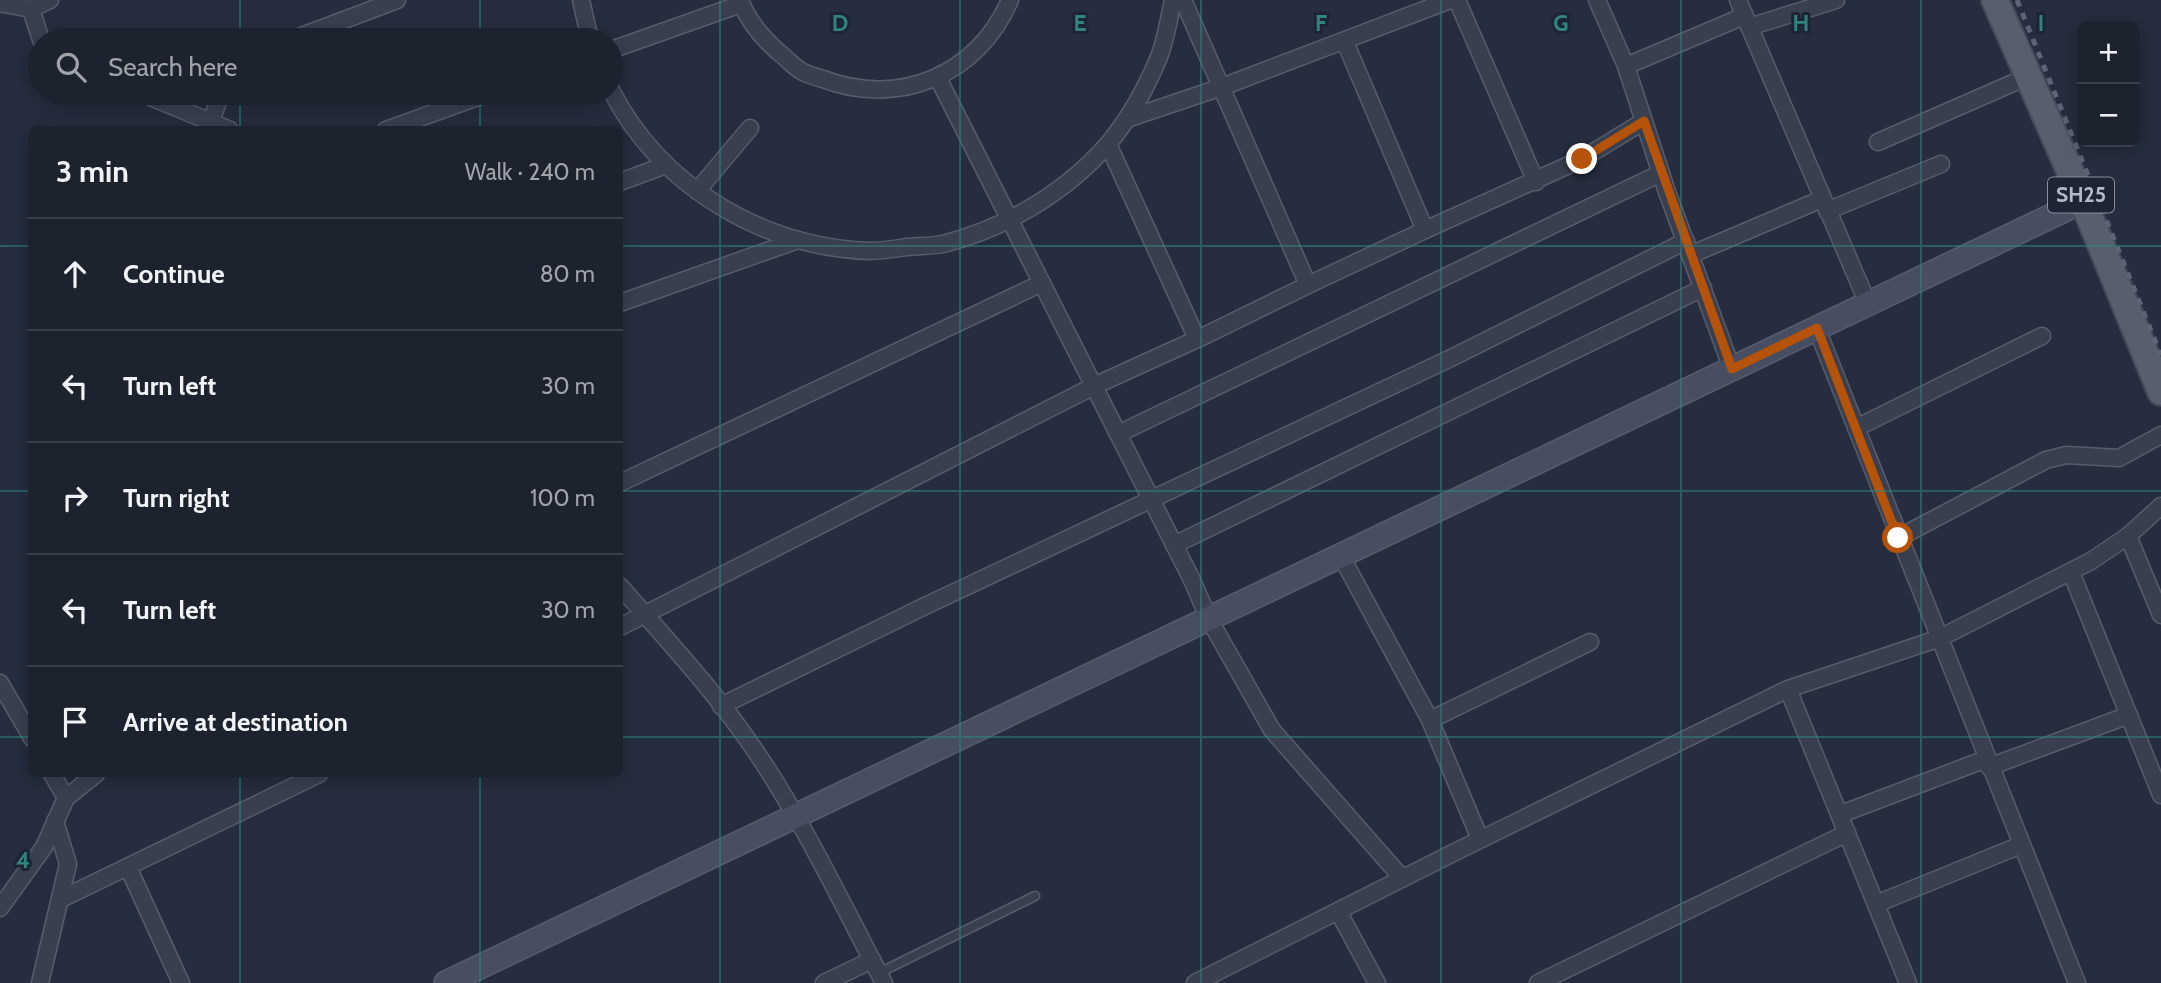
<!DOCTYPE html>
<html lang="en">
<head>
<meta charset="utf-8">
<style>
	body { margin:0; font-family:Cabin,sans-serif; background:#292f3a; color:#f1f3f6 }
	.controls { position:absolute; right:21px; top:21px; display:grid; overflow:hidden; border-radius:10px; box-shadow:0 4px 18px #0003 }
	.controls button { width:63px; height:63px; display:grid; place-items:center; padding:0; border:0; border-bottom:2px solid #3a3f4a; background:#1c222e; color:#f1f3f6; font:35px sans-serif }
	.stop { position:absolute; width:21px; height:21px; margin:-16px; border:5px solid #b45309; border-radius:50%; background:#fff }
	.stop.end { background:#b45309; border-color:#fff; box-shadow:0 2px 7px #0008 }
	.list { margin:0; padding:0; list-style:none }
	h2 { display:flex; justify-content:space-between; align-items:center; height:91px; margin:0; padding:0 28px; font-size:30px }
	h2 small { font-size:23px; font-weight:400; color:#a0a4aa }
	.list li { display:grid; grid-template-columns:46px 1fr auto; gap:21px; align-items:center; box-sizing:border-box; height:112px; padding:0 28px; border-top:2px solid #3a3f4a }
	.list b { display:block; font-size:26px; white-space:nowrap }
	.list em { font-size:23px; font-style:normal; color:#a0a4aa }
	.icon { flex:none; width:38px; height:38px; fill:none; stroke:currentColor; stroke-width:2; stroke-linecap:round; stroke-linejoin:round }
	.map { position:relative; flex:none; width:2161px; height:983px; overflow:hidden }
	.search { position:absolute; background:#1c222e; box-shadow:0 4px 18px #0003; left:28px; top:28px; width:595px; height:77px; display:flex; align-items:center; gap:18px; box-sizing:border-box; padding:0 24px; border-radius:38px; color:#a0a4aa; font-size:26px }
	.panel { position:absolute; background:#1c222e; box-shadow:0 4px 18px #0003; left:28px; top:126px; width:595px; height:651px; border-radius:10px }
	.map>svg:first-child { display:block }
	.lines { fill:none; stroke-linecap:round; stroke-linejoin:round }
	.lane-casing { stroke:#575d6c; stroke-width:11 }
	.street-casing { stroke:#575d6c; stroke-width:19 }
	.secondary-casing { stroke:#575d6c; stroke-width:26 }
	.primary-casing { stroke:#424857; stroke-width:30 }
	.lane { stroke:#393f4e; stroke-width:8 }
	.street { stroke:#393f4e; stroke-width:16 }
	.secondary { stroke:#474e61; stroke-width:23 }
	.primary { stroke:#575e6e; stroke-width:26 }
	.rail { stroke:#5b6375; stroke-width:5; stroke-dasharray:7 7; stroke-linecap:butt }
	.route { stroke:#b45309; stroke-width:9 }
	.grid { fill:none; stroke:#308480; stroke-width:2; stroke-opacity:0.55 }
	.labels { text-anchor:middle; stroke-width:6; stroke-linejoin:round; paint-order:stroke }
	.shield { fill:#1e2433; stroke:#888d9c; stroke-width:2 }
	.shield-label { font-size:21px; font-weight:bold; fill:#b5bac9 }
	.grid-label { font-size:23px; text-anchor:middle; font-weight:bold; fill:#308480; stroke:#1e2433; stroke-width:6; stroke-linejoin:round; paint-order:stroke }
</style>
</head>
<body>
<div class="map">
<svg width="2161" height="983" viewBox="0 0 2161 983">
	<rect width="100%" height="100%" fill="#252d3e"/>
	<g class="lines">
		<!-- lane casing -->
		<g class="lane-casing">
			<polyline id="lane" points="879,973 1035,896"/>
		</g>
		<!-- street casing -->
		<g class="street-casing">
			<g id="street">
				<polyline points="581,0 590,40"/>
				<path d="M740 0C748 21 765 41 782 55 788 60 795 68 803 72 809 75 816 77 823 79 899 108 978 75 1010 0"/>
				<polyline points="1183,0 1308,285 1425,230"/>
				<polyline points="1457,0 1536,182"/>
				<polyline points="1597,0 1626,66 1666,189 1732,369"/>
				<polyline points="1738,0 1868,304"/>
				<polyline points="0,3 31,9 50,0"/>
				<polyline points="31,9 41,40"/>
				<polyline points="1749,27 1836,0"/>
				<polyline points="291,40 397,0"/>
				<polyline points="1345,42 1425,230 1582,159 1644,121"/>
				<polyline points="611,50 741,4"/>
				<polyline points="1626,66 1744,16"/>
				<polyline points="938,78 1191,578 1209,619 1272,730 1402,878"/>
				<path d="M611 90C660 186 762 247 869 251 881 251 894 249 906 247 918 246 931 246 943 244 1006 228 1065 193 1108 144 1129 119 1147 86 1159 57 1166 39 1169 18 1173 0"/>
				<polyline points="141,93 230,130"/>
				<polyline points="1127,119 1222,87 1450,0"/>
				<polyline points="211,122 221,93"/>
				<polyline points="386,130 489,93"/>
				<polyline points="1878,142 2029,76"/>
				<polyline points="1108,144 1197,339"/>
				<polyline points="620,182 666,165"/>
				<polyline points="697,191 750,128"/>
				<polyline points="1827,211 1941,164"/>
				<polyline points="1690,255 1822,199"/>
				<polyline points="620,303 798,240"/>
				<path d="M1817 329C1904 547 1989 766 2077 983"/>
				<polyline points="1856,428 2042,336"/>
				<polyline points="1118,434 1661,173"/>
				<polyline points="620,483 1042,283"/>
				<polyline points="2128,536 2161,615"/>
				<polyline points="1898,538 2046,460 2066,455 2119,458 2161,435"/>
				<polyline points="1174,545 1703,288"/>
				<polyline points="1341,556 1430,720 1480,839"/>
				<polyline points="2071,572 2161,795"/>
				<path d="M620 586C665 638 713 689 752 746 803 820 842 904 884 983"/>
				<polyline points="620,627 1094,386 1206,335 1308,285"/>
				<polyline points="0,683 32,738"/>
				<polyline points="1788,689 1908,983"/>
				<polyline points="721,706 923,607 1449,359 1686,241"/>
				<polyline points="1430,720 1590,642"/>
				<polyline points="1989,767 2129,715"/>
				<polyline points="52,774 66,798 96,774"/>
				<polyline points="1841,814 1986,759"/>
				<polyline points="128,867 181,983"/>
				<polyline points="61,899 319,774"/>
				<polyline points="1876,904 2021,845"/>
				<polyline points="0,908 44,847 66,798"/>
				<polyline points="1338,911 1377,983"/>
				<polyline points="40,983 68,864 55,821"/>
				<polyline points="824,983 872,960"/>
				<polyline points="1195,983 1459,850 1788,689 1940,638 2091,561 2128,536 2161,506"/>
				<polyline points="1538,983 1847,833"/>
			</g>
		</g>
		<!-- secondary casing -->
		<g class="secondary-casing">
			<polyline id="secondary" points="446,983 2083,201"/>
		</g>
		<!-- primary casing -->
		<g class="primary-casing">
			<polyline id="primary" points="1995,0 2083,201 2161,392"/>
		</g>
		<!-- lane -->
		<use href="#lane" class="lane"/>
		<!-- street -->
		<use href="#street" class="street"/>
		<!-- secondary -->
		<use href="#secondary" class="secondary"/>
		<!-- primary -->
		<use href="#primary" class="primary"/>
		<!-- rail -->
		<polyline class="rail" points="2017,0 2161,355"/>
	</g>
	<g class="lines">
		<!-- route -->
		<polyline class="route" points="1582,159 1644,121 1732,369 1817,328 1898,538"/>
	</g>
	<!-- grid -->
	<path class="grid" d="M240 0V40M480 0V40M720 0V983M960 0V983M1201 0V983M1441 0V983M1681 0V983M1921 0V983M240 93V130M480 93V130M0 246H32M620 246H2161M0 491H32M620 491H2161M0 737H32M620 737H2161M240 774V983M480 774V983"/>
	<g class="labels">
		<!-- shield labels -->
		<rect class="shield" x="2048" y="177.5" width="66" height="35" rx="5"/>
		<g class="shield-label">
			<text x="2081" y="202">SH25</text>
		</g>
	</g>
	<g class="grid-label">
		<text x="840" y="31">D</text>
		<text x="1080" y="31">E</text>
		<text x="1321" y="31">F</text>
		<text x="1561" y="31">G</text>
		<text x="1801" y="31">H</text>
		<text x="2041" y="31">I</text>
		<text x="23" y="868">4</text>
	</g>
</svg>
<div class="controls">
<button>+</button>
<button>−</button>
</div>
<div class="stop" style="left:1898px;top:538px"></div>
<div class="stop end" style="left:1582px;top:159px"></div>
<div class="search"><svg class="icon" aria-label="search" viewBox="0 0 24 24"><circle cx="10" cy="10" r="6"/><path d="M15 15l6 6"/></svg>Search here</div>
<section class="panel">
<h2>3 min<small>Walk · 240 m</small></h2>
<ul class="list">
<li><svg class="icon" aria-label="ahead" viewBox="0 0 24 24"><path d="M12 20V5M6 11l6-6 6 6"/></svg><div><b>Continue</b></div><em>80 m</em></li>
<li><svg class="icon" aria-label="left" viewBox="0 0 24 24"><path d="M17 20v-9H6M10 6l-5 5 5 5"/></svg><div><b>Turn left</b></div><em>30 m</em></li>
<li><svg class="icon" aria-label="right" viewBox="0 0 24 24"><path d="M7 20v-9h11M14 6l5 5-5 5"/></svg><div><b>Turn right</b></div><em>100 m</em></li>
<li><svg class="icon" aria-label="left" viewBox="0 0 24 24"><path d="M17 20v-9H6M10 6l-5 5 5 5"/></svg><div><b>Turn left</b></div><em>30 m</em></li>
<li><svg class="icon" aria-label="arrive" viewBox="0 0 24 24"><path d="M6 21V4h12l-3 4 3 4H6"/></svg><div><b>Arrive at destination</b></div></li>
</ul>
</section>
</div>
</body>
</html>
